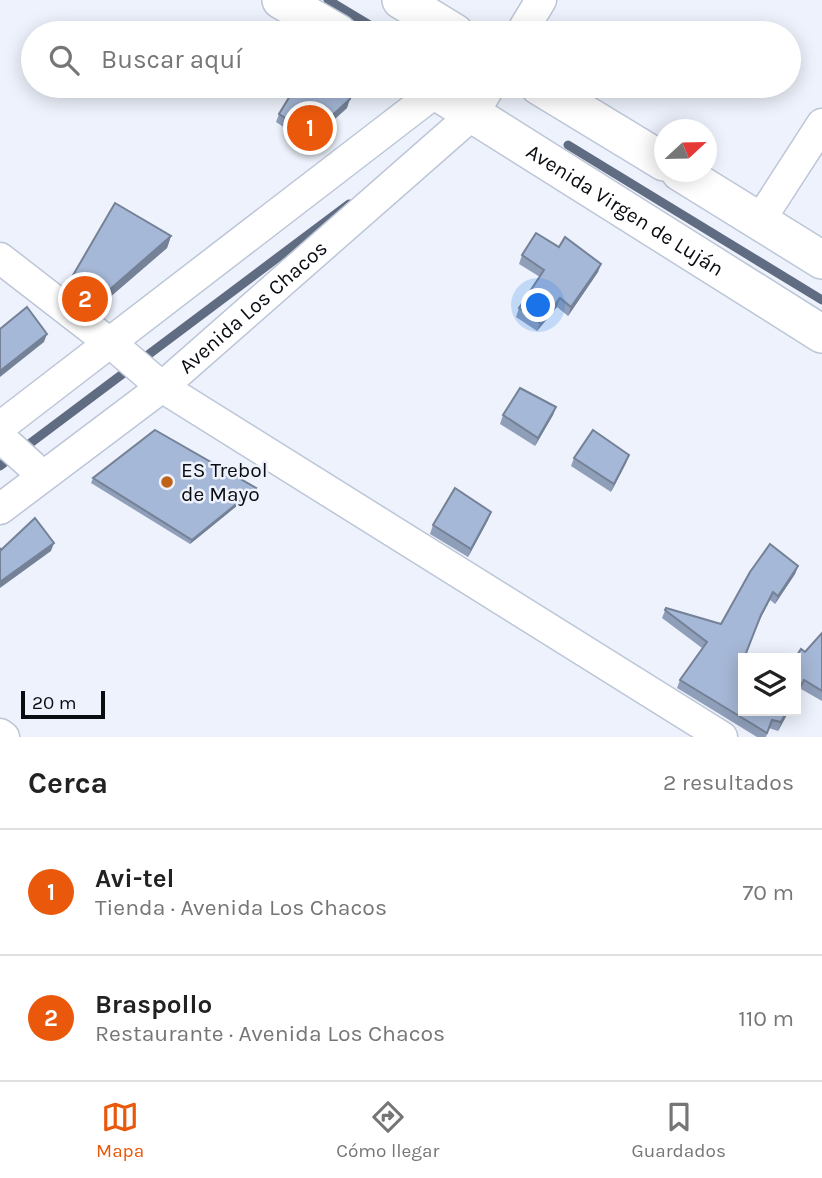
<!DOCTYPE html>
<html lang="es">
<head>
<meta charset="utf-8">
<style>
	body { margin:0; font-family:Karla,sans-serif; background:#f2f2f2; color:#222 }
	.controls { position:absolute; right:21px; bottom:21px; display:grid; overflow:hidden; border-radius:0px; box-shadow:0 4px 18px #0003 }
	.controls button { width:63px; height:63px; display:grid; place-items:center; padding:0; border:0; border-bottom:2px solid #e0e0e0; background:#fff; color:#222; font:35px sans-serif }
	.compass { position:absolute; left:654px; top:119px; width:63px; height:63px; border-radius:50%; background:#fff; box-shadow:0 4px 18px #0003; rotate:68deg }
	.scale { position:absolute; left:21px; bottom:18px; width:84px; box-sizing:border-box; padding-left:7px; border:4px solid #090c11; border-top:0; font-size:19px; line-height:24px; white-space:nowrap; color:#090c11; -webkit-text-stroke:5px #edf2fc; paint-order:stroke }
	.you { position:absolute; left:539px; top:306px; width:24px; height:24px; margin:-18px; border:5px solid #fff; border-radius:50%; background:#1a73e8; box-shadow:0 0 0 10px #1a73e833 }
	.badge { display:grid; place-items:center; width:46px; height:46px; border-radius:50%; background:#ea580c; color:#fff; font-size:23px; font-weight:700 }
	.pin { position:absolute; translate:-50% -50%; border:4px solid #fff; box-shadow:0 2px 7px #0006 }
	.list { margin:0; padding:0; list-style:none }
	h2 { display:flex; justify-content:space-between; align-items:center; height:91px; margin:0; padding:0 28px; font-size:30px }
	h2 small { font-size:23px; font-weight:400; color:#767676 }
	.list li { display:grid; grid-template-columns:46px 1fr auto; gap:21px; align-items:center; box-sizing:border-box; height:126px; padding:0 28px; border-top:2px solid #e0e0e0 }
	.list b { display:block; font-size:26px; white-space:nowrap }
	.list p { margin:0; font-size:23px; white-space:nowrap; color:#767676 }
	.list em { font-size:23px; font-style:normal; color:#767676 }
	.icon { flex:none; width:38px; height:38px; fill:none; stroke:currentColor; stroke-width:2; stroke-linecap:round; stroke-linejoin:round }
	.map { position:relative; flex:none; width:822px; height:737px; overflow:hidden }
	.search { position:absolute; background:#fff; box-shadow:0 4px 18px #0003; left:21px; right:21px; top:21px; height:77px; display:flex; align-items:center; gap:18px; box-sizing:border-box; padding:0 24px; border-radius:38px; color:#767676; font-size:26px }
	.sheet { height:343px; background:#fff }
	nav { display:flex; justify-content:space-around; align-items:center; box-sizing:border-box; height:98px; border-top:2px solid #e0e0e0; background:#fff; font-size:19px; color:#767676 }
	nav a { display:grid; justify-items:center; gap:4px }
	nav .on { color:#ea580c }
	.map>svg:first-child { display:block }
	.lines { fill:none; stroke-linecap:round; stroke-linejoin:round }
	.stream { stroke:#606c82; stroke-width:9 }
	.minor-casing { stroke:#bdc6d7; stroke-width:33 }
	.major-casing { stroke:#bdc6d7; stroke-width:40 }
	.minor { stroke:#fff; stroke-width:30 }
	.major { stroke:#fff; stroke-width:37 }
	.wall { fill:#8f9eb9 }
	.shaded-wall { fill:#748196 }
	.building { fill:#a6b8d7; stroke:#748196; stroke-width:2 }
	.poi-dot { fill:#c06218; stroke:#edf2fc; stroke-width:2.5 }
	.labels { text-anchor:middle; stroke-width:5; stroke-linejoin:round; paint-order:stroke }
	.street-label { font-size:21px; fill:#090c11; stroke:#edf2fc }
	.poi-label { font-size:21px; fill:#090c11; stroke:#edf2fc; text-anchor:start }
</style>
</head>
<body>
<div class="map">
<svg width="822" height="737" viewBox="0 0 822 737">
	<rect width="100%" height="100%" fill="#edf2fc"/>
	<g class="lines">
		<!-- stream -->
		<g class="stream">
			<polyline points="328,0 383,33"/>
			<polyline points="568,145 822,300"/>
			<polyline points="0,466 349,204"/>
		</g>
		<!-- minor casing -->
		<g class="minor-casing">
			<g id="minor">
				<polyline points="521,33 541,0"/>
				<polyline points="760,220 822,124"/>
				<polyline points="0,258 120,351 162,387 722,737"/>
				<polyline points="0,427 437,91 440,86"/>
				<polyline points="0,437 43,476"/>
				<path id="s1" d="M0 509 162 387 473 114 490 86"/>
				<polyline points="0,734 4,737"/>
			</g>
		</g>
		<!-- major casing -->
		<g class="major-casing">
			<g id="major">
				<polyline points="281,0 338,33"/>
				<polyline points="401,0 455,33"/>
				<path id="s2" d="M428 86 822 334"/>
				<polyline points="539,86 664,162"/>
				<polyline points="680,172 822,260"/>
			</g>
		</g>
		<!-- minor -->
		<use href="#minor" class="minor"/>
		<!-- major -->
		<use href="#major" class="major"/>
	</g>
	<!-- wall -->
	<g class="wall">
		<polygon points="347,108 308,143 276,122 279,114"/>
		<polygon points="171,236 167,248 95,310 68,289 72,277"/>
		<polygon points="559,247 601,264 598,272 568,316 557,307 537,331 516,317 519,308 540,277 519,264 522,255"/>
		<polygon points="556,407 553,415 535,446 500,424 503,415"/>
		<polygon points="574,458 626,463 611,492 571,466"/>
		<polygon points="93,478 254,492 190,544 91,483"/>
		<polygon points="488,520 468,557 430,534 433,525"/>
		<polygon points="798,566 795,574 775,604 770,600 758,623 741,669 789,711 778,731 769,728 766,737 757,737 677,688 680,680 702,648 662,618 666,608 721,624"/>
		<polygon points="822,633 822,701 801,689 805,652"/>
	</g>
	<!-- shaded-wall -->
	<g class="shaded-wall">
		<polygon points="350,99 347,108 308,143 311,135"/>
		<polygon points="171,236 167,248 95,310 100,298"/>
		<polygon points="601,264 598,272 568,316 571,307"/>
		<polygon points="560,298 557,307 537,331 540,323"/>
		<polygon points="47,334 44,342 0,377 0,371"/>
		<polygon points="556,407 553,415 535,446 538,438"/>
		<polygon points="629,455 626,463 611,492 614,484"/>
		<polygon points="256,488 254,492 190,544 192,540"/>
		<polygon points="491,512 488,520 468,557 471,549"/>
		<polygon points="54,543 51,551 0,588 0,582"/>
		<polygon points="798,566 795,574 775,604 778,596"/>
		<polygon points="773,592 770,600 758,623 761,615"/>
		<polygon points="787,711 789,711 778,731 781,722"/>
	</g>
	<!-- building -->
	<g class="building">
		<polygon points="296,86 349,86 352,90 350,99 311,135 279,114"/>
		<polygon points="115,203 171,236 100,298 72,277"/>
		<polygon points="536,233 559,247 565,237 601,264 571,307 560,298 540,323 519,308 544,270 522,255"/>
		<polygon points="27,307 47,334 0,371 0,329"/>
		<polygon points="520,388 556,407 538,438 503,415"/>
		<polygon points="155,430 256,488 192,540 93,478"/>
		<polygon points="593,430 629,455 614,484 574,458"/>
		<polygon points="455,488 491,512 471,549 433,525"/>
		<polygon points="35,518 54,543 0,582 0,548 1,550"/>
		<polygon points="770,544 798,566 778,596 773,592 761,615 744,658 743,658 740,669 743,671 743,711 787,711 781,722 772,720 767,733 680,680 707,642 665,610 666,608 721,624 750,572"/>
		<polygon points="822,633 822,691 804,680 796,695 795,658 801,649 805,652"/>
	</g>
	<!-- markers -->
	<circle class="poi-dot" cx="167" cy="482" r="7"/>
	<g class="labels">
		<!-- street labels -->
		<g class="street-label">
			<text dy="7" stroke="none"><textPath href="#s2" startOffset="233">Avenida Virgen de Luján</textPath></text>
			<text dy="7" stroke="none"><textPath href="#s1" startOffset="324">Avenida Los Chacos</textPath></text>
		</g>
		<!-- poi labels -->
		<g class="poi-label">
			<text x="181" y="477">ES Trebol<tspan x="181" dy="24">de Mayo</tspan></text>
		</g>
	</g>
</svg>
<div class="controls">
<button><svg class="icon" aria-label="layers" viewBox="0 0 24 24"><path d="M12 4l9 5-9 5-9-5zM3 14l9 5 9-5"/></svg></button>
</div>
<svg class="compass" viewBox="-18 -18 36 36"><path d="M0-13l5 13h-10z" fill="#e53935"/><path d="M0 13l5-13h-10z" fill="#767676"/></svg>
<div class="scale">20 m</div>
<div class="you"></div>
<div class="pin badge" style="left:310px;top:128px">1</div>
<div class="pin badge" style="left:85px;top:299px">2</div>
<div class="search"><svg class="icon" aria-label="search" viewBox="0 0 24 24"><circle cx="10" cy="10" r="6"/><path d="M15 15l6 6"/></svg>Buscar aquí</div>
</div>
<section class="sheet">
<h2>Cerca<small>2 resultados</small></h2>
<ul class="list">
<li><span class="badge">1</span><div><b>Avi-tel</b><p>Tienda · Avenida Los Chacos</p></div><em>70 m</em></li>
<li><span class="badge">2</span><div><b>Braspollo</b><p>Restaurante · Avenida Los Chacos</p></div><em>110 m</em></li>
</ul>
</section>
<nav>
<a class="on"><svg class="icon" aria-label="map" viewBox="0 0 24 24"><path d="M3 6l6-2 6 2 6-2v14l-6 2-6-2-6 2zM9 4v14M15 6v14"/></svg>Mapa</a>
<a><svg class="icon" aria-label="directions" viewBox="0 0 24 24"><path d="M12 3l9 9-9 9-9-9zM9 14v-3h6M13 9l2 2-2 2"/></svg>Cómo llegar</a>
<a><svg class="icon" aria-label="saved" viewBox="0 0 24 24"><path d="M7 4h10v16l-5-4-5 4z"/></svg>Guardados</a>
</nav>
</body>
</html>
